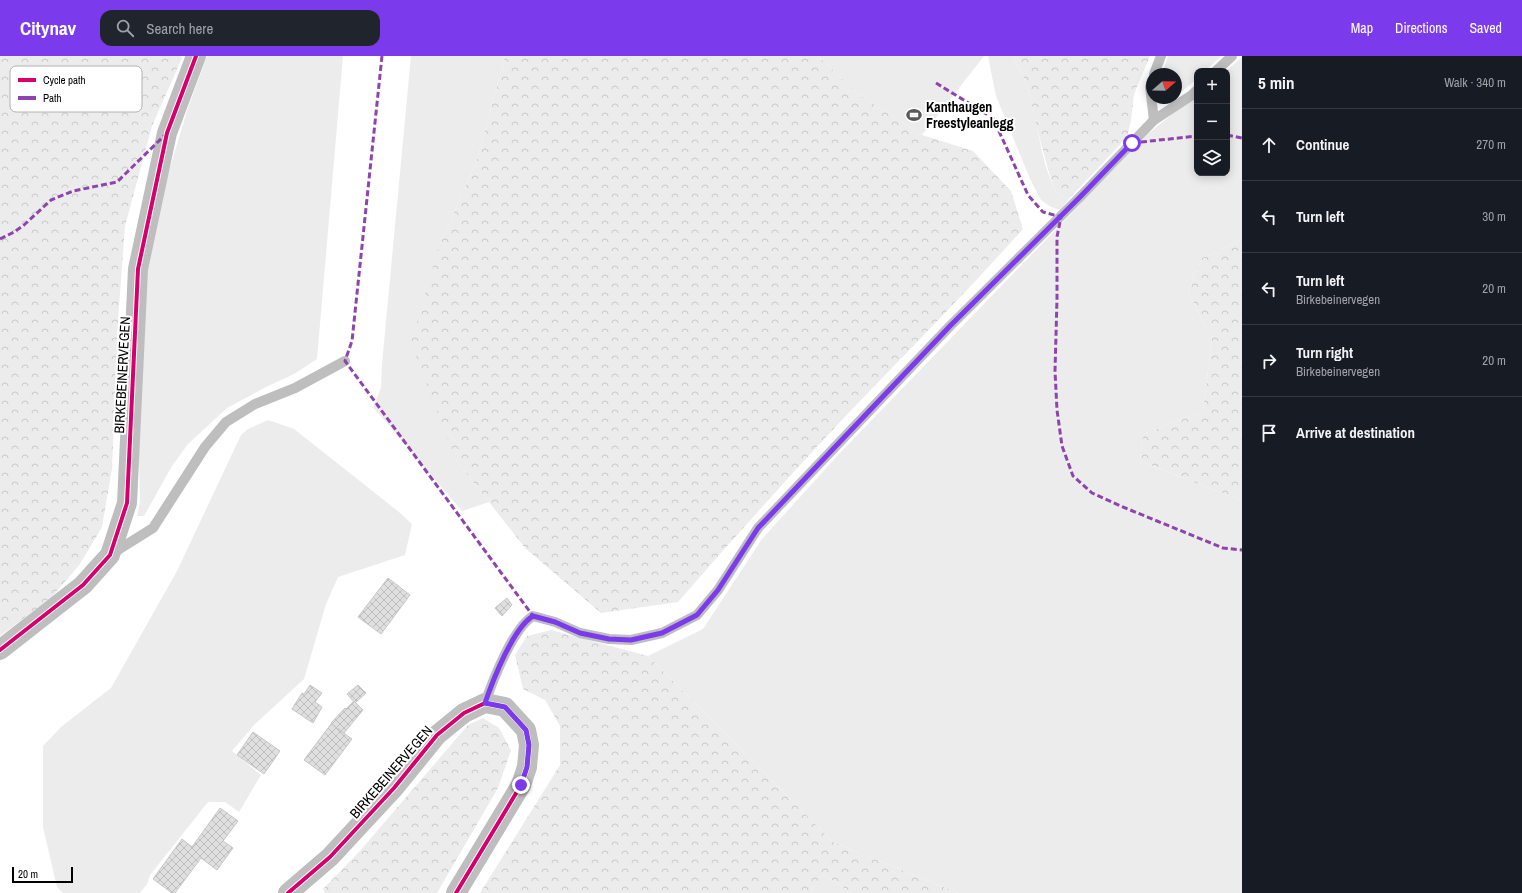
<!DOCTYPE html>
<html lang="en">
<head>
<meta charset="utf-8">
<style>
	body { margin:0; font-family:"Archivo Narrow",sans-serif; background:#20242c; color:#f1f3f6 }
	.controls { position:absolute; right:12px; top:12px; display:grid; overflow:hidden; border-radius:8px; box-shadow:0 2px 10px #0003 }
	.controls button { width:36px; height:36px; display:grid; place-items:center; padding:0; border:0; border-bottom:1px solid #363941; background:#171b24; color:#f1f3f6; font:20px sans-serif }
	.compass { position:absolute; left:1146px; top:12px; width:36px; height:36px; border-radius:50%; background:#171b24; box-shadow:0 2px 10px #0003; rotate:70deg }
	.scale { position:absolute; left:12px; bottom:10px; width:61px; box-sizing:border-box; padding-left:4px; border:2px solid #000; border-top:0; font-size:11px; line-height:14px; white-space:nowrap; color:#000; -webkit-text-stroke:3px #fff; paint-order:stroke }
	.stop { position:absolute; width:12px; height:12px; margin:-9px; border:3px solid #7c3aed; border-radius:50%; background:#fff }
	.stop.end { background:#7c3aed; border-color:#fff; box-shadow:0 1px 4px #0008 }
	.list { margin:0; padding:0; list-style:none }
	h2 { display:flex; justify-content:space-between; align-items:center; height:52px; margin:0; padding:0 16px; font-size:17px }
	h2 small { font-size:13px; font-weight:400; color:#9ea1a6 }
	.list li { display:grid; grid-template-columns:26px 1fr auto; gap:12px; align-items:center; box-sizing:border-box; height:72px; padding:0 16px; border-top:1px solid #363941 }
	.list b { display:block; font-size:15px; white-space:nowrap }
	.list p { margin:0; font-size:13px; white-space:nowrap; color:#9ea1a6 }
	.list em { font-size:13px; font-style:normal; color:#9ea1a6 }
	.icon { flex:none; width:22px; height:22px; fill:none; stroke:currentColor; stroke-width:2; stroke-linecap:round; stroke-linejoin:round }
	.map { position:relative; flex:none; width:1242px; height:837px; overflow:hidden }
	header { display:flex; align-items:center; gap:24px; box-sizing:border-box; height:56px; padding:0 20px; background:#7c3aed; color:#fff }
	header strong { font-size:19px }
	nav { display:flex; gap:22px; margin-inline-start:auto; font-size:14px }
	.search { width:280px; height:36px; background:#20242c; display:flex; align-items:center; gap:10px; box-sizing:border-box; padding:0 14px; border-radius:12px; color:#9ea1a6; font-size:15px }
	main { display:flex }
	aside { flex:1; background:#171b24 }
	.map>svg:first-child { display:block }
	.green { fill:#ececec }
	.forest { fill:url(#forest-crowns) }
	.building { fill:url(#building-cross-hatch); stroke:#c7c7c7 }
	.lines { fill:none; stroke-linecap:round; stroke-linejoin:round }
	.service { stroke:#bebebe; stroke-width:10 }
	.minor { stroke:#bebebe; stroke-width:20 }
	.quiet { stroke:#8e44ad; stroke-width:3; stroke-dasharray:6 3; stroke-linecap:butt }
	.cycleway-casing { stroke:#fff; stroke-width:6 }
	.cycleway { stroke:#d6006c; stroke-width:4 }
	.route { stroke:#7c3aed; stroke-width:5 }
	.labels { text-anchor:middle; stroke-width:4; stroke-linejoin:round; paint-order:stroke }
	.poi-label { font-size:14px; font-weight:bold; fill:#000; stroke:#fff; text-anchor:start }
	.street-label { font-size:14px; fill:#000; stroke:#fff }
	.key { fill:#fff; stroke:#b2b2b2; stroke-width:1 }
	.key-label { font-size:11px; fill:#000 }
</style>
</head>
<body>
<header>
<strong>Citynav</strong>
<div class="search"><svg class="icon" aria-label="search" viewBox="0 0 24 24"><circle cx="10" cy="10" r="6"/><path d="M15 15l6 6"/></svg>Search here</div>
<nav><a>Map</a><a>Directions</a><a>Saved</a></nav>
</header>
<main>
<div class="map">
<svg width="1242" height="837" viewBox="0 0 1242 837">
	<defs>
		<pattern id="forest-crowns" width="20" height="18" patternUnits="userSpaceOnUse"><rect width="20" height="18" fill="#ececec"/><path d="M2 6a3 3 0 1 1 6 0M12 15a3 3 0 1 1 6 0" fill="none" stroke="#c9c9c9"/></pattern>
		<pattern id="building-cross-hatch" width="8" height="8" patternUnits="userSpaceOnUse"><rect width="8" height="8" fill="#dfdfdf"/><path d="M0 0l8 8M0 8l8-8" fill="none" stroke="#bebebe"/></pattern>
	</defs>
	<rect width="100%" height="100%" fill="#fff"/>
	<!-- green -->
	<g class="green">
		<polygon points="207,0 343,0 317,303 294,318 266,331 227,352 188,388 172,410 144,460 137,460 140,446 138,357 142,236 156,155 169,115 187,55"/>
		<polygon points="411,0 505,0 477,104 438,193 456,404 489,446 462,455 373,351 381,332 382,308"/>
		<polygon points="818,0 984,0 922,79 859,39"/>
		<path d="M988 0H1012C1034 31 1036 78 1047 114 1050 122 1053 129 1056 137L1069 143 1060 154 1051 151 1041 144 1030 123 996 40Z"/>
		<polygon points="1168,0 1221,0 1205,15 1197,15 1197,23 1176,40 1176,18 1162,18"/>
		<polygon points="1242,1 1242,183 1202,202 1188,236 1212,282 1203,355 1143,378 1140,405 1242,445 1242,837 958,837 833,786 648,600 703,573 762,483 839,398 1149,77 1197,38 1197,117 1227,117 1227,15 1226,15"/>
		<polygon points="268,364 294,373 399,456 412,468 405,499 338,521 326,548 304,623 254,669 232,695 261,719 239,756 225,746 208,746 150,819 147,828 140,837 63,837 57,831 43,771 43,690 61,671 111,632 177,515 241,379 248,373"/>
		<polygon points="823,818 852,837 810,837"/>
	</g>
	<!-- forest -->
	<g class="forest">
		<polygon points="0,0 180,0 182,2 152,70 125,170 118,264 112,413 102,471 80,508 52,541 0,580"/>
		<path d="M505 0H818L859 39 922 79 973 95 1011 135 1023 173C964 239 901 302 840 366 785 425 731 485 678 546L601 557 525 492 456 404 411 287 438 193 477 104Z"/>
		<path d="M1012 0H1150L1134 38 1131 64 1127 81 1069 143 1056 137C1048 116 1043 94 1037 72 1032 48 1027 21 1012 0Z"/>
		<polygon points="1242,183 1242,445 1140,405 1143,378 1203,355 1212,282 1188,236 1202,202"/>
		<polygon points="551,574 648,600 833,786 958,837 852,837 823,818 810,837 480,837 560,709 560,670 545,644 523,633 515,599 527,580"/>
		<polygon points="483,662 499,672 511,694 498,732 437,837 325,837 323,833 359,796 468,669"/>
	</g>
	<!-- building -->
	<g class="building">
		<polygon points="388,522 410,539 381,578 358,561"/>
		<polygon points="507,542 512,549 502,560 495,552"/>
		<polygon points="310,629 322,637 315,646 322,651 313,667 292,653 302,637 304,638"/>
		<polygon points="358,629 366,637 355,647 347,638"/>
		<polygon points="354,645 363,654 344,677 331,667 345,652 346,653"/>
		<polygon points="331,668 352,683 325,719 304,704"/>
		<polygon points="253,676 280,695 264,718 237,699"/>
		<polygon points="220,752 238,765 223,785 233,792 217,814 201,802 175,837 172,837 153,823 182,783 192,791"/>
	</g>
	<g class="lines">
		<!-- service -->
		<g class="service">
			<polyline points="1216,15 1232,0"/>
			<polyline points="1154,18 1161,0"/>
			<polyline points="1152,25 1150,31 1154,64"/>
			<polyline points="113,497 153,472 205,391 226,366 255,348 295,332 345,305"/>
			<path d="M485 647C493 624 513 572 533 560L555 566 580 577 609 583 631 584 662 577 697 559 718 534 758 472 950 270 1080 141 1154 64 1192 39 1197 34"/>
		</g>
		<!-- minor -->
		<g class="minor">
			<polyline points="0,594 83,529 110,499 127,447 138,213 167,77 196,0"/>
			<polyline points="288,837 330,801 394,732 437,679 464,657 485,647 505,651 526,674 529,689 527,711 521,729 456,837"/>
		</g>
		<!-- quiet -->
		<g class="quiet">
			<polyline points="382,0 352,285 345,305 533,560"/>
			<polyline points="936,27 993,62 1028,139 1043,156 1061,161 1057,181 1057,243 1055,315 1057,354 1062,390 1073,420 1092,437 1123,451 1223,492 1242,494"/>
			<polyline points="1227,79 1242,82"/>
			<polyline points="1132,87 1197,80"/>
			<polyline points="0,183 14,176 24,169 51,144 73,135 117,126 166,78"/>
		</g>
		<!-- cycleway casing -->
		<g class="cycleway-casing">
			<g id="cycleway">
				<polyline points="0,594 83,529 110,499 127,447 138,213 167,77 196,0"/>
				<polyline points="288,837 330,801 394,732 437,679 464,657 485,647 505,651 526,674 529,689 527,711 521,729 456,837"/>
			</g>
		</g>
		<!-- cycleway -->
		<use href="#cycleway" class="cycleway"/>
	</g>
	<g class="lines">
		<!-- route -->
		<path class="route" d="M521 729 527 711 529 689 526 674 505 651 485 647C493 624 513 572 533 560L555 566 580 577 609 583 631 584 662 577 697 559 718 534 758 472 950 270 1080 141 1132 87"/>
	</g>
	<!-- icons -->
	<defs>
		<g id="stadium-bare" transform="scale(1.2)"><path d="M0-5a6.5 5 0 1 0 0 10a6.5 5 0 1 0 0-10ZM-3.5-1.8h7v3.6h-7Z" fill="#595959" stroke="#fff" stroke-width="2.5" paint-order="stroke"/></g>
	</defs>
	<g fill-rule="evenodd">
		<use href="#stadium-bare" x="914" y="59"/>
	</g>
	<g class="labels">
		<!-- poi labels -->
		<g class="poi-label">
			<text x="926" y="56">Kanthaugen<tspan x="926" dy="16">Freestyleanlegg</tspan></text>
		</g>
		<!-- street labels -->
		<g class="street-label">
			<text transform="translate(122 319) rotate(-87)" y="5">BIRKEBEINERVEGEN</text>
			<text transform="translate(391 716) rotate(-49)" y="5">BIRKEBEINERVEGEN</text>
		</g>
	</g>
	<!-- legend -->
	<rect x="10" y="10" width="132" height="46" rx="6" class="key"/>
	<rect x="18" y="22" width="18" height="4" fill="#d6006c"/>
	<rect x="18" y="40" width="18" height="4" fill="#8e44ad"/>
	<g class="key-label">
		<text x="43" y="28">Cycle path</text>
		<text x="43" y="46">Path</text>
	</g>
</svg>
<div class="controls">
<button>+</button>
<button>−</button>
<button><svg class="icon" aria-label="layers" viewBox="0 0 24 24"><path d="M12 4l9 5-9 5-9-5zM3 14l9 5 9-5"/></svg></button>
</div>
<svg class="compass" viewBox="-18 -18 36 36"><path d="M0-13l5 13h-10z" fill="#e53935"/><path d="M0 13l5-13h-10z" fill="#9ea1a6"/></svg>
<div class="scale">20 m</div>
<div class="stop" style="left:1132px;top:87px"></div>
<div class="stop end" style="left:521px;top:729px"></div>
</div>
<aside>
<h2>5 min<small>Walk · 340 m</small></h2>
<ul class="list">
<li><svg class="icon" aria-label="ahead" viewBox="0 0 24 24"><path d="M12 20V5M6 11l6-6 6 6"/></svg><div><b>Continue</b></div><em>270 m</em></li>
<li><svg class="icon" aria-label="left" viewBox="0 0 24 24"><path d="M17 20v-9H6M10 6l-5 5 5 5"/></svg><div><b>Turn left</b></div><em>30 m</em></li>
<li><svg class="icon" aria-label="left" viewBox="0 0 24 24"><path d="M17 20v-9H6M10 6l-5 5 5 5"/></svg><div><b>Turn left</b><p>Birkebeinervegen</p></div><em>20 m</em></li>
<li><svg class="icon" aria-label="right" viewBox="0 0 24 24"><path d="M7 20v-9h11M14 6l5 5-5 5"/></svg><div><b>Turn right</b><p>Birkebeinervegen</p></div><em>20 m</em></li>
<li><svg class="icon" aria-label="arrive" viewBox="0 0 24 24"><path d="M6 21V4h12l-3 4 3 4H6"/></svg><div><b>Arrive at destination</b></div></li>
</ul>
</aside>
</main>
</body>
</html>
